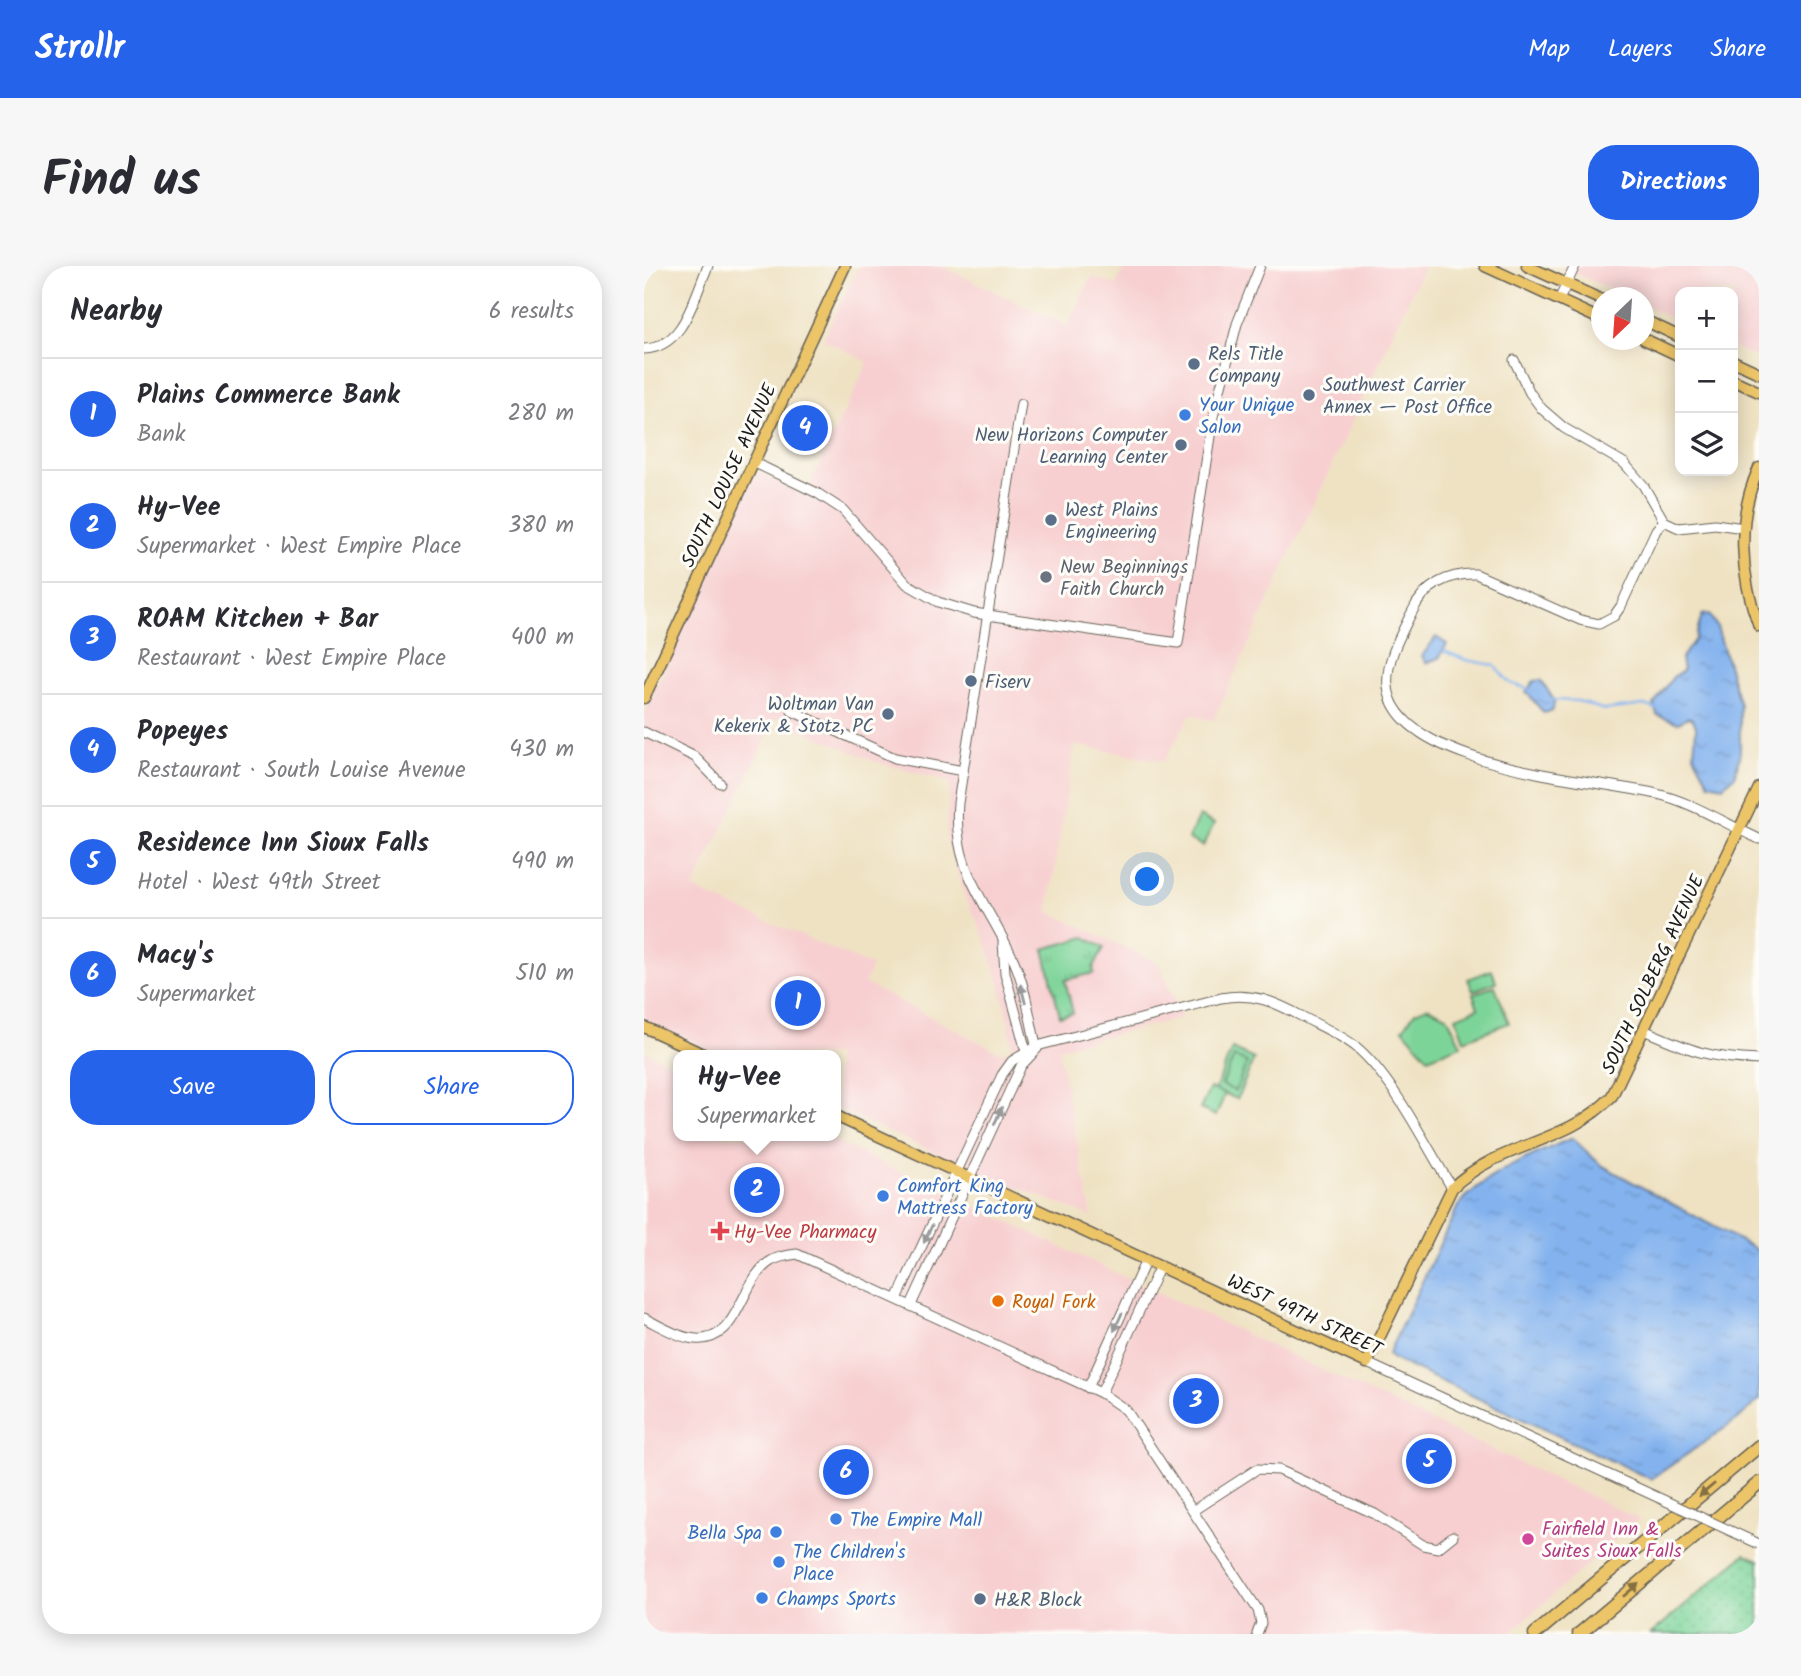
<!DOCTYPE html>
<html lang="en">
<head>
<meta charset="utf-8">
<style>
	body { margin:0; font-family:Kalam,sans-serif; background:#f7f7f7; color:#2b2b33 }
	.controls { position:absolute; right:21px; top:21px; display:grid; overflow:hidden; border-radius:14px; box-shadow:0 4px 18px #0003 }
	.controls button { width:63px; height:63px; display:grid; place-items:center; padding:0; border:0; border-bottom:2px solid #e1e1e2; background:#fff; color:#2b2b33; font:35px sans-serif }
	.compass { position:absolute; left:947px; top:21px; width:63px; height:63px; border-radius:50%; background:#fff; box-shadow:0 4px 18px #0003; rotate:205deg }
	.you { position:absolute; left:504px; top:614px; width:24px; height:24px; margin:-18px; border:5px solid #fff; border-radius:50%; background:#1a73e8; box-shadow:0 0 0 10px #1a73e833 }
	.badge { display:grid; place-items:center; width:46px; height:46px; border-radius:50%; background:#2563eb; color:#fff; font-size:23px; font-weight:700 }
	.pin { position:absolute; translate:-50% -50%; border:4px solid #fff; box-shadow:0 2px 7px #0006 }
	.popup { position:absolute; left:29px; top:784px; width:168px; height:91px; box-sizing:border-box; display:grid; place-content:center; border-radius:14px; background:#fff; filter:drop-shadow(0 2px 5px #0005); font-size:23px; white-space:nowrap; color:#7c7c81 }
	.popup b { font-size:26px; color:#2b2b33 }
	.popup::after { content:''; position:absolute; left:50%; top:100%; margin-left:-14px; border:14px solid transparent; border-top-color:#fff }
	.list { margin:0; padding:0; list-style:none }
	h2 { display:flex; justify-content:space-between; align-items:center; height:91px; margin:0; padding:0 28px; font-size:30px }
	h2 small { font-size:23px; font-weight:400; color:#7c7c81 }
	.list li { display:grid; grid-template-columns:46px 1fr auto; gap:21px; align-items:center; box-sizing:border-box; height:112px; padding:0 28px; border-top:2px solid #e1e1e2 }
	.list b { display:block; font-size:26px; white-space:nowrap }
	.list p { margin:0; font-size:23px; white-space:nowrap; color:#7c7c81 }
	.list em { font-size:23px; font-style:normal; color:#7c7c81 }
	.actions { display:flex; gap:14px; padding:21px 28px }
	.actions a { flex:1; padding:16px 0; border:2px solid #2563eb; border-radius:28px; text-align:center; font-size:24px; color:#2563eb }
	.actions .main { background:#2563eb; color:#fff }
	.icon { flex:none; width:38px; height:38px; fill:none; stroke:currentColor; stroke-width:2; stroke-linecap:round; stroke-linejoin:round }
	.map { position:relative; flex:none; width:1115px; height:1368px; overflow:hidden; border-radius:28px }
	header { display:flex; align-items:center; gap:42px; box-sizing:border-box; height:98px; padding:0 35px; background:#2563eb; color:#fff }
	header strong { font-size:33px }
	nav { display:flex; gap:38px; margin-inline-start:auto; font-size:24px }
	.intro { display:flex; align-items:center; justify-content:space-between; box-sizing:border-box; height:168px; padding:0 42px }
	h1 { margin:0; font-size:49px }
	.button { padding:18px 32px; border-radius:28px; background:#2563eb; color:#fff; font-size:24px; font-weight:700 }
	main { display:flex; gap:42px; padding:0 42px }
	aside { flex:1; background:#fff; border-radius:28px; box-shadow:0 4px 18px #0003 }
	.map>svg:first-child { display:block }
	.built { fill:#f7cfd0; fill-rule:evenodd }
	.grass { fill:url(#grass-dots); stroke:#4c785a; stroke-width:2 }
	.park { fill:url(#park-tufts); stroke:#4c785a; stroke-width:2 }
	.pitch { fill:#7dd499; stroke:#4c785a; stroke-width:2 }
	.water { fill:url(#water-ripples); stroke:#506785; stroke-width:2 }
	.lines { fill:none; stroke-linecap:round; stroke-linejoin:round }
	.stream { stroke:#83b2ee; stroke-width:2.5 }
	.minor-casing { stroke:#666156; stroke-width:11 }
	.major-casing { stroke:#666156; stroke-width:13 }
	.highway-casing { stroke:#666156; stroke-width:15 }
	.minor { stroke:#fff; stroke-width:9 }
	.major { stroke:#edc569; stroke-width:10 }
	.highway { stroke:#edc569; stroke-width:12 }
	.minor-bridge-casing { stroke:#666156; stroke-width:11; stroke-linecap:butt }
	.minor-bridge { stroke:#fff; stroke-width:9 }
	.oneway { fill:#999 }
	.oneway2 { fill:#847042 }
	.service-dot { fill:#5c6f8a; stroke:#fdfcf7; stroke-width:2.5 }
	.shop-dot { fill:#3f7fe0; stroke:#fdfcf7; stroke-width:2.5 }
	.worship-dot { fill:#6b7280; stroke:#fdfcf7; stroke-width:2.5 }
	.health-dot { fill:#e0444e; stroke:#fdfcf7; stroke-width:2.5 }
	.food-dot { fill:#e8710a; stroke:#fdfcf7; stroke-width:2.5 }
	.hotel-dot { fill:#d1479c; stroke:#fdfcf7; stroke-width:2.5 }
	.labels { text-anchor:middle; stroke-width:6; stroke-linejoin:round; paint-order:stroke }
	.service-label { font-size:19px; fill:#4e5e75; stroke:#fdfcf7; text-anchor:start }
	.shop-label { font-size:19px; fill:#366cbe; stroke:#fdfcf7; text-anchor:start }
	.street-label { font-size:19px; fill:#1c1c1c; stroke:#fdfcf7 }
	.worship-label { font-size:19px; fill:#5b616d; stroke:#fdfcf7; text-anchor:start }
	.health-label { font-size:19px; fill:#be3a42; stroke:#fdfcf7; text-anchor:start }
	.food-label { font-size:19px; fill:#c56008; stroke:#fdfcf7; text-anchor:start }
	.hotel-label { font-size:19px; fill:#b23c85; stroke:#fdfcf7; text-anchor:start }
</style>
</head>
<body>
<header>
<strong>Strollr</strong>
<nav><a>Map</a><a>Layers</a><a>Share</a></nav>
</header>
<div class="intro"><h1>Find us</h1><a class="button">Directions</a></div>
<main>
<aside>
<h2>Nearby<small>6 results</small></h2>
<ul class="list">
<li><span class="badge">1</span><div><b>Plains Commerce Bank</b><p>Bank</p></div><em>280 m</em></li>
<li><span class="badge">2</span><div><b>Hy-Vee</b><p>Supermarket · West Empire Place</p></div><em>380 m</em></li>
<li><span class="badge">3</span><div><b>ROAM Kitchen + Bar</b><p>Restaurant · West Empire Place</p></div><em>400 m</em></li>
<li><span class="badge">4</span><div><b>Popeyes</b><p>Restaurant · South Louise Avenue</p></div><em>430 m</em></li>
<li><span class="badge">5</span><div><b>Residence Inn Sioux Falls</b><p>Hotel · West 49th Street</p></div><em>490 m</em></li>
<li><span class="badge">6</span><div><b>Macy's</b><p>Supermarket</p></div><em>510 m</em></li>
</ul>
<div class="actions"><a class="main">Save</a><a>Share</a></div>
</aside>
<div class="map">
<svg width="1115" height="1368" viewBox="0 0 1115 1368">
	<defs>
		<pattern id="grass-dots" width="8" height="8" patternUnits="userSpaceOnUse" patternTransform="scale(1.75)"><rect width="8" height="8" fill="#7dd499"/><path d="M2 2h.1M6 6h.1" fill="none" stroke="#6bb583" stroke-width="1.8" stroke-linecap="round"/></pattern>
		<pattern id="park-tufts" width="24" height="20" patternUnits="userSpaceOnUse" patternTransform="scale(1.75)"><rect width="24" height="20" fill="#7dd499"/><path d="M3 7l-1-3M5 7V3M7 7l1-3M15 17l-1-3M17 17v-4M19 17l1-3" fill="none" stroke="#6bb583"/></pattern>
		<pattern id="water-ripples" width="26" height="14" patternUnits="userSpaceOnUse" patternTransform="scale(1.75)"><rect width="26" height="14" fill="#83b2ee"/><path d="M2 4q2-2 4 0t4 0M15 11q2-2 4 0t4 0" fill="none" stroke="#7198cc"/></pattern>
	</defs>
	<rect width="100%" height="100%" fill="#fdfcf7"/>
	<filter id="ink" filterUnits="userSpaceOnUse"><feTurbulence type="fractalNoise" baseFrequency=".0143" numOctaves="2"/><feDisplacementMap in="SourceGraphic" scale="14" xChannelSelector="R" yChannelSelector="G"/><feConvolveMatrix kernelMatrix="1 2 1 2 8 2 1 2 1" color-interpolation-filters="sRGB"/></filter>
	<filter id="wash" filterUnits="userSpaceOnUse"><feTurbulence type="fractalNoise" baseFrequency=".00686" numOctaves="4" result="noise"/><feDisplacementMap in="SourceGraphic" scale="28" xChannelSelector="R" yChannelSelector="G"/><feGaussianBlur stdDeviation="1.57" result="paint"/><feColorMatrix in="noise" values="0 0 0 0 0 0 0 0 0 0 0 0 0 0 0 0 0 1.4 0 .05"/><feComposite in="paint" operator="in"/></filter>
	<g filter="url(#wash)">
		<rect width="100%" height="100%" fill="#efe2c3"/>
		<!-- built -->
		<g class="built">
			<path d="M215 0H297L423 60 447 11 472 19 481 0H780L569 455 547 448 520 495 430 479 404 645 514 697 538 752 414 782 448 951 309 895 192 842V789H78L0 753V448L111 204 161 228 224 96 179 73ZM132 452 232 496 306 516 302 571 320 628 340 671 357 721 369 782 357 787 220 717 228 700 49 623Z"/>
			<polygon points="916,0 1115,0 1115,93 1089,81 1089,26 1036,26 1036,56 1000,39 1000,32 983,31"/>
			<polygon points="0,785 34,801 34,870 181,870 995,1253 865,1368 0,1368"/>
		</g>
		<!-- grass -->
		<polygon class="grass" points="1101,1288 1115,1294 1115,1368 1007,1368"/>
		<!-- park -->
		<g class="park">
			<polygon points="441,671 460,682 449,702 450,707 421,714 429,747 416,750 400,683"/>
			<polygon points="588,783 610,793 593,833 571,824"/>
		</g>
		<!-- pitch -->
		<g class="pitch">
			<polygon points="555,550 570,558 559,580 544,573"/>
			<polygon points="848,704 852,716 829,725 824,713"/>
			<polygon points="851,720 865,757 820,774 812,751 834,742 829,728"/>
			<polygon points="783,741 803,750 817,779 784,792 759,763 771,746"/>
			<polygon points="590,791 603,796 591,825 578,819"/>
			<polygon points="566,822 581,828 572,850 556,843"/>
		</g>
		<!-- water -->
		<g class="water">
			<polygon points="1065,348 1073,361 1096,439 1096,486 1091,510 1079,520 1065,517 1050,489 1052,461 1049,453 1044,451 1034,457 1013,449 1010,438 1029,411 1039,405 1037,393 1051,373 1058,349"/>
			<polygon points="792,371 803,378 795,392 782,397 778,390"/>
			<polygon points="897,414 910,434 909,444 900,447 882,426 890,415"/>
			<path d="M928 872 957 899 1115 985V1134L1094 1153 1007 1213 749 1093 744 1088 814 940C842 906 889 890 928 872Z"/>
		</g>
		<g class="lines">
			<!-- stream -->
			<g class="stream">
				<polyline points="800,385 822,394 850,399 866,417 884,423"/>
				<polyline points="910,434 934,435 960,444 1000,439 1012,443"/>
			</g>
		</g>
	</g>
	<g filter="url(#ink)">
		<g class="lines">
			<!-- minor casing -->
			<g class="minor-casing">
				<g id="minor">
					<polyline points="915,34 931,0"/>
					<path d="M0 83C40 82 50 31 64 0"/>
					<polyline points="870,94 886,127 898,143 920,162 980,197 999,219 1020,255 1035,262 1071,258 1100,262"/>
					<path d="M377 138 314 537C308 606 344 636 370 695 382 722 386 755 393 783"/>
					<polyline points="109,196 173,227 199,244 263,318 294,336 330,347 534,377 569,151 593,58 616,0"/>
					<path d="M1020 255 1012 264 977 340 970 350 955 358 936 354 832 308C804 307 780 320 768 346 757 368 741 396 744 421 753 502 951 513 1013 528 1048 536 1082 558 1115 573"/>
					<polyline points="148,445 251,492 319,505"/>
					<polyline points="0,466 51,491 76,517"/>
					<polyline points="359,676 361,707 383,789"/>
					<path d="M1002 765C1048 785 1064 792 1115 794"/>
					<path d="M253 1033 358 809 368 795 393 780 577 732C609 726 631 736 659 751 676 760 695 768 711 780 748 810 782 880 808 922"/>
					<polyline points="267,1039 377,800 391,785"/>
					<path d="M0 1052C14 1059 30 1069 45 1072 96 1083 94 1015 127 995 134 991 145 989 153 988L457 1127 482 1144 614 1344 617 1357 613 1368"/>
					<polyline points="723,1097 987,1219"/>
					<polyline points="444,1122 502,994"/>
					<polyline points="457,1127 516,1000"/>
					<polyline points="550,1244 613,1203 635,1204 731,1248 779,1279 794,1282 809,1270"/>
				</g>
			</g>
			<!-- major casing -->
			<g class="major-casing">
				<g id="major">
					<polyline points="841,0 958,54"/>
					<polyline points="883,0 958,34"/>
					<polyline points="1000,54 1036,71"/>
					<polyline points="1000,73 1036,90"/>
					<polyline points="1089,95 1115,107"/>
					<polyline points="1089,114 1115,126"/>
					<path d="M1115 202C1092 252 1096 310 1115 360"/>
					<polyline points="0,432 201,0"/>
					<polyline points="0,761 61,789"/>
					<path d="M192 850 723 1097 808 922C853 877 925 878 968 830L1115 522"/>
				</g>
			</g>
			<!-- highway casing -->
			<g class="highway-casing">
				<g id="highway">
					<polyline points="891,1368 1115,1180"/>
					<polyline points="935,1368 1115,1217"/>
				</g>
			</g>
			<!-- minor -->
			<use href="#minor" class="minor"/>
			<!-- major -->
			<use href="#major" class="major"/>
			<!-- highway -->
			<use href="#highway" class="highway"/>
			<!-- minor-bridge casing -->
			<g class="minor-bridge-casing">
				<polyline id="minor-bridge" points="987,1219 1115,1278"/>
			</g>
			<!-- minor-bridge -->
			<use href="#minor-bridge" class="minor-bridge"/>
		</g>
		<!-- one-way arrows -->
		<defs><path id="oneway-solid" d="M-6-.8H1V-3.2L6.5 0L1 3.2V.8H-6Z" transform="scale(1.75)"/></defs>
		<g class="oneway">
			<use href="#oneway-solid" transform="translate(379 728) rotate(-104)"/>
			<use href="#oneway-solid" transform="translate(354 850) rotate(-66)"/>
			<use href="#oneway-solid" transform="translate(284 968) rotate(115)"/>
			<use href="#oneway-solid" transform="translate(474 1056) rotate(114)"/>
		</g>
		<g class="oneway2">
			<use href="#oneway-solid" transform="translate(1063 1224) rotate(140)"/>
			<use href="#oneway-solid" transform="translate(987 1324) rotate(-40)"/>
		</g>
	</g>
	<!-- markers -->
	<g class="service-dot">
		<circle cx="550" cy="98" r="7"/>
		<circle cx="665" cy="129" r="7"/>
		<circle cx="537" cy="179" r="7"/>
		<circle cx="407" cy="254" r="7"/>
		<circle cx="327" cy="415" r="7"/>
		<circle cx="244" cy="448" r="7"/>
		<circle cx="336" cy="1333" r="7"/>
	</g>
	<g class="shop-dot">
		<circle cx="541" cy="149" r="7"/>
		<circle cx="239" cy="930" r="7"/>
		<circle cx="192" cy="1253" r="7"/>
		<circle cx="132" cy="1266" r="7"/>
		<circle cx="135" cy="1296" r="7"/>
		<circle cx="118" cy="1332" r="7"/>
	</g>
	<circle class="worship-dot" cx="402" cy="311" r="7"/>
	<path class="health-dot" d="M72.5 954.5h7v7h7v7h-7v7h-7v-7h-7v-7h7z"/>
	<circle class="food-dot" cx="354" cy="1035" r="7"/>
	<circle class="hotel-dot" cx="884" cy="1273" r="7"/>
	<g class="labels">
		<!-- service labels -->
		<g class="service-label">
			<text x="564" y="94">Rels Title<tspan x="564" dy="22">Company</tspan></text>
			<text x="679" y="125">Southwest Carrier<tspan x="679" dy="22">Annex — Post Office</tspan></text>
			<text x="523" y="175" text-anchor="end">New Horizons Computer<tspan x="523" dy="22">Learning Center</tspan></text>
			<text x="421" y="250">West Plains<tspan x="421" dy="22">Engineering</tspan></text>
			<text x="341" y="422">Fiserv</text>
			<text x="230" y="444" text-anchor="end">Woltman Van<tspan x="230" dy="22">Kekerix &amp; Stotz, PC</tspan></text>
			<text x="350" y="1340">H&amp;R Block</text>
		</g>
		<!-- shop labels -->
		<g class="shop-label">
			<text x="555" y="145">Your Unique<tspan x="555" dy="22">Salon</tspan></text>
			<text x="253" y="926">Comfort King<tspan x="253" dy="22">Mattress Factory</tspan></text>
			<text x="206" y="1260">The Empire Mall</text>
			<text x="118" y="1273" text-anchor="end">Bella Spa</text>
			<text x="149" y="1292">The Children's<tspan x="149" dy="22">Place</tspan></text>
			<text x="132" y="1339">Champs Sports</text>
		</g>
		<!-- street labels -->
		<g class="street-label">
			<text transform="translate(84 209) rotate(-65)" y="7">SOUTH LOUISE AVENUE</text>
			<text transform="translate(1008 708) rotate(-65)" y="7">SOUTH SOLBERG AVENUE</text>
			<text transform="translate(661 1048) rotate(25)" y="7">WEST 49TH STREET</text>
		</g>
		<!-- worship labels -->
		<g class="worship-label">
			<text x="416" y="307">New Beginnings<tspan x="416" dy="22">Faith Church</tspan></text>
		</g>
		<!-- health labels -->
		<g class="health-label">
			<text x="90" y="972">Hy-Vee Pharmacy</text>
		</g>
		<!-- food labels -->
		<g class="food-label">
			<text x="368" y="1042">Royal Fork</text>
		</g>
		<!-- hotel labels -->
		<g class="hotel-label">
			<text x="898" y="1269">Fairfield Inn &amp;<tspan x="898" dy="22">Suites Sioux Falls</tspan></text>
		</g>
	</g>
</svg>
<div class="controls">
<button>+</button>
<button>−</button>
<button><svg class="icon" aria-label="layers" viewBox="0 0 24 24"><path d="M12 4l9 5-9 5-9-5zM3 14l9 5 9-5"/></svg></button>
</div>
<svg class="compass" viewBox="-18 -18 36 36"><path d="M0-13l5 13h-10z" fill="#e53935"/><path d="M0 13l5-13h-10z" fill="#7c7c81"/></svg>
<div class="you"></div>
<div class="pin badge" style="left:154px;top:737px">1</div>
<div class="pin badge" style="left:113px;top:924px">2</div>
<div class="popup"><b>Hy-Vee</b>Supermarket</div>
<div class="pin badge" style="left:552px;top:1135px">3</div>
<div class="pin badge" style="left:161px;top:162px">4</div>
<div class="pin badge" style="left:785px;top:1195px">5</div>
<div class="pin badge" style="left:202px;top:1206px">6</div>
</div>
</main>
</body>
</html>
